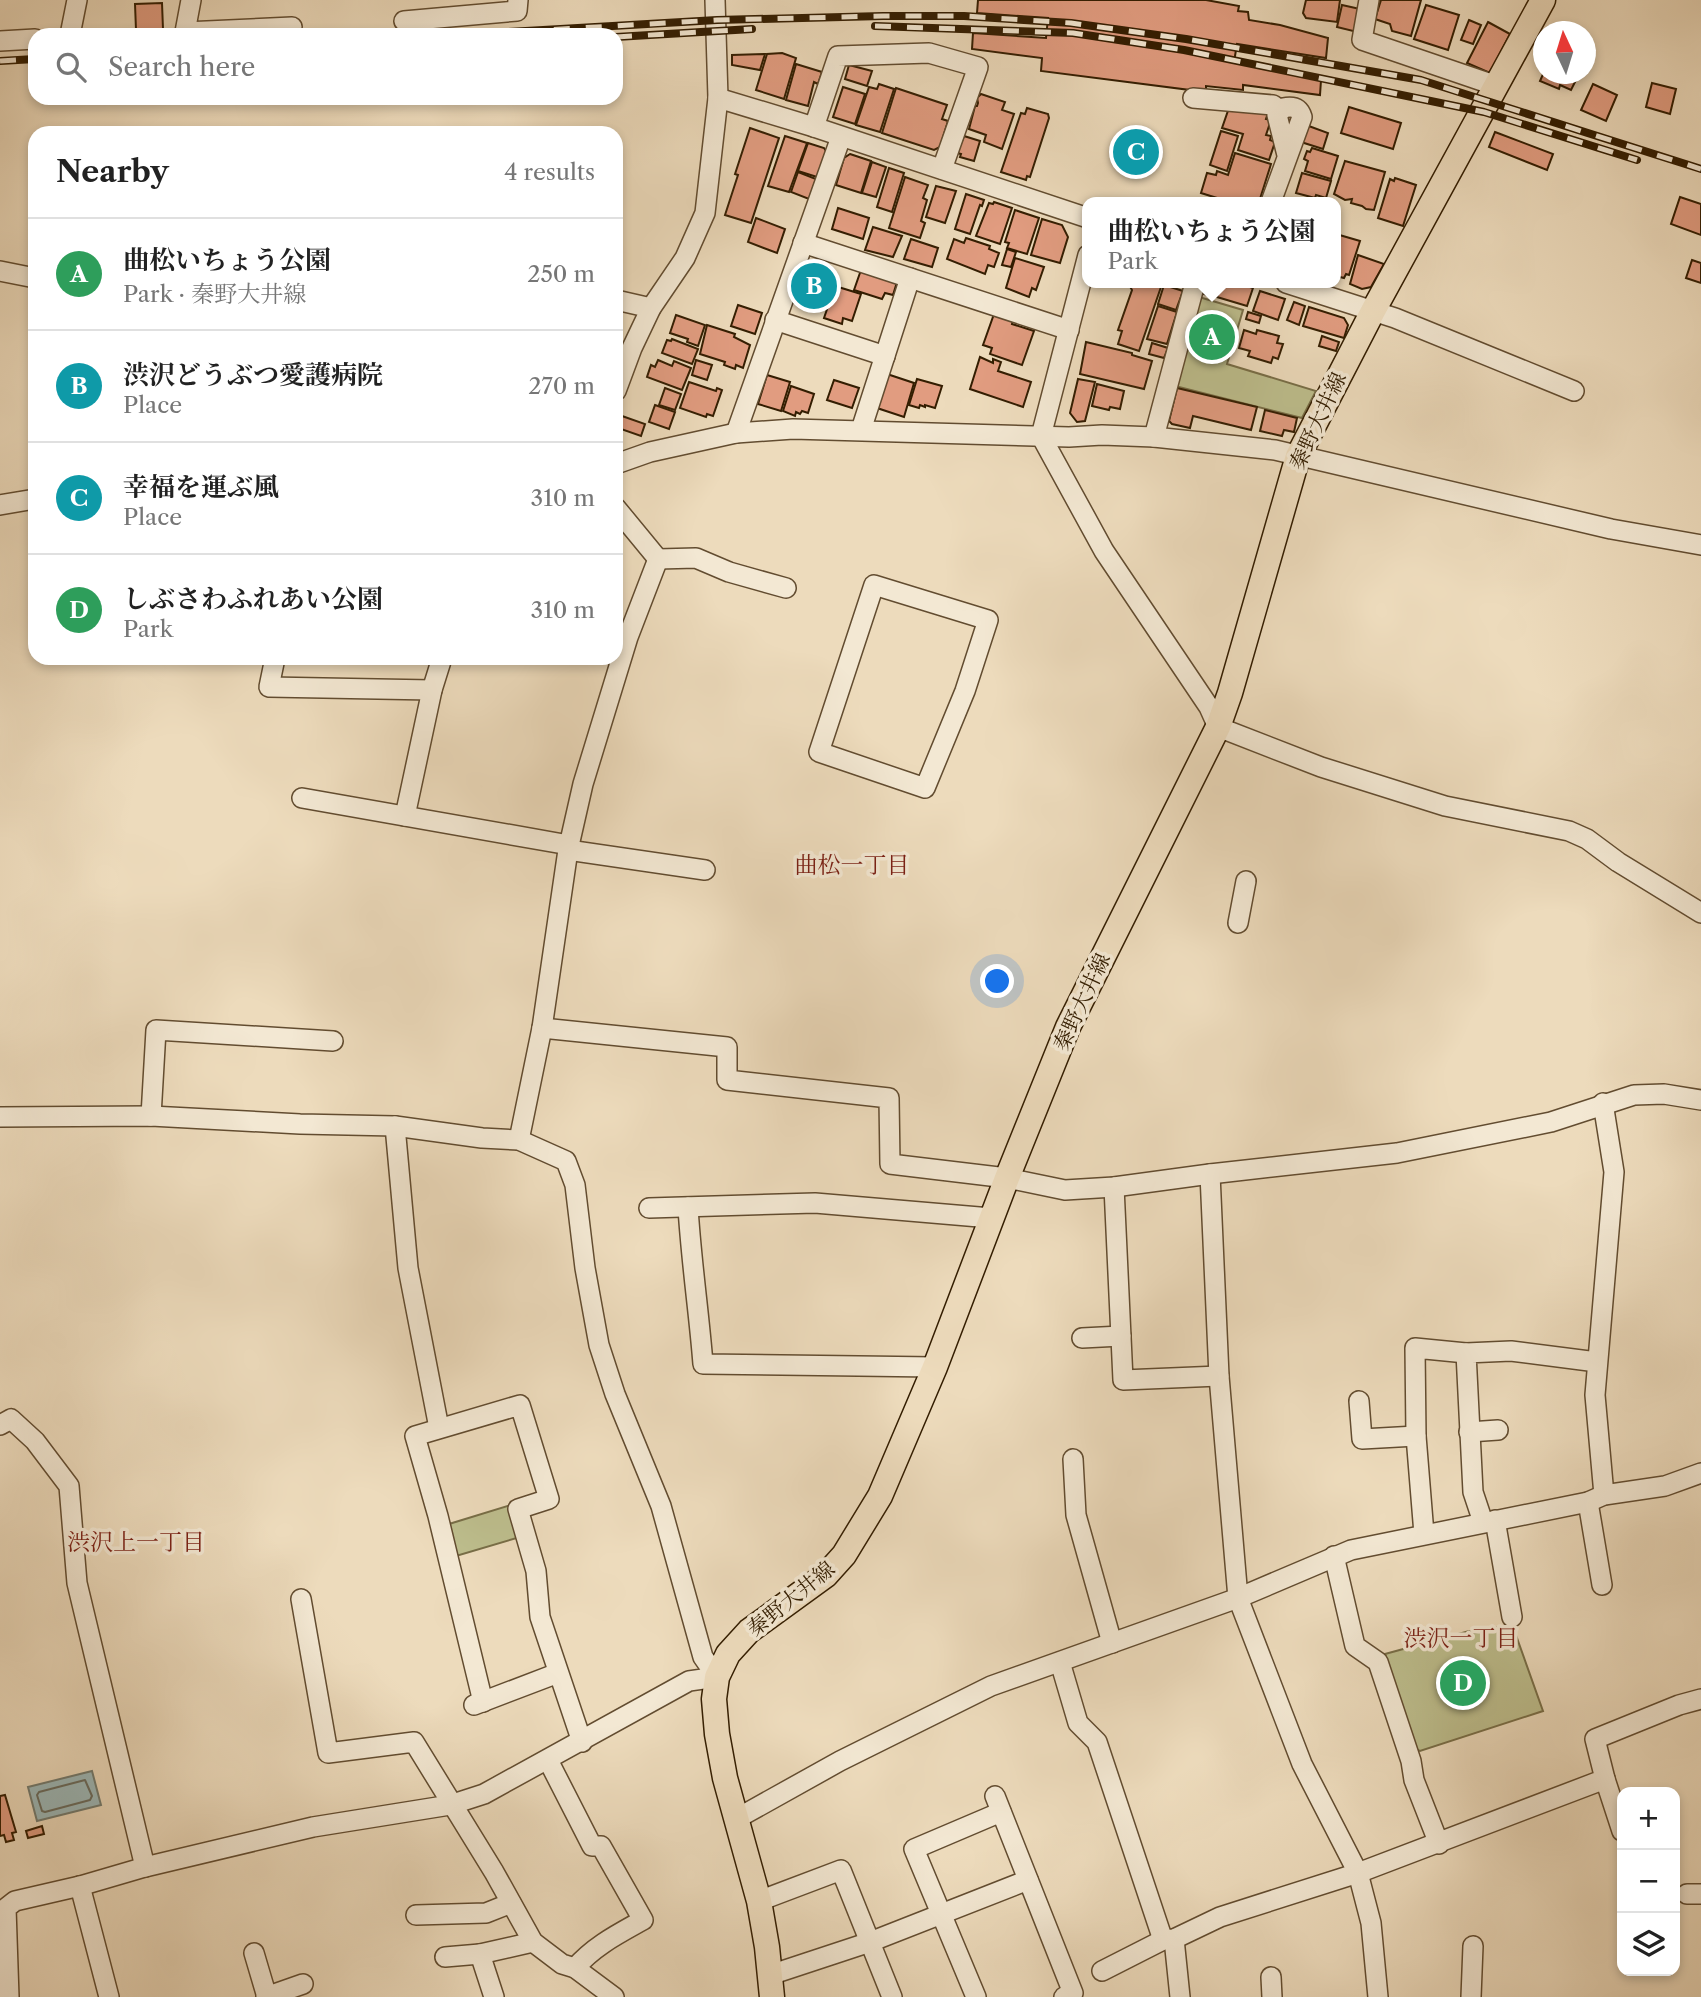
<!DOCTYPE html>
<html lang="en">
<head>
<meta charset="utf-8">
<style>
	body { margin:0; font-family:"Libre Caslon Text","Noto Serif JP",serif; background:#f6f6f6; color:#222 }
	.controls { position:absolute; right:21px; bottom:21px; display:grid; overflow:hidden; border-radius:14px; box-shadow:0 4px 10px #0003 }
	.controls button { width:63px; height:63px; display:grid; place-items:center; padding:0; border:0; border-bottom:2px solid #e0e0e0; background:#fff; color:#222; font:35px sans-serif }
	.compass { position:absolute; left:1533px; top:21px; width:63px; height:63px; border-radius:50%; background:#fff; box-shadow:0 4px 10px #0003; rotate:356deg }
	.you { position:absolute; left:998px; top:982px; width:24px; height:24px; margin:-18px; border:5px solid #fff; border-radius:50%; background:#1a73e8; box-shadow:0 0 0 10px #1a73e833 }
	.badge { display:grid; place-items:center; width:46px; height:46px; border-radius:50%; background:#111827; color:#fff; font-size:23px; font-weight:700 }
	.pin { position:absolute; translate:-50% -50%; border:4px solid #fff; box-shadow:0 2px 7px #0006 }
	.popup { position:absolute; left:1082px; top:197px; width:259px; height:91px; box-sizing:border-box; display:grid; place-content:center; border-radius:14px; background:#fff; filter:drop-shadow(0 2px 5px #0005); font-size:23px; white-space:nowrap; color:#767676 }
	.popup b { font-size:26px; color:#222 }
	.popup::after { content:''; position:absolute; left:50%; top:100%; margin-left:-14px; border:14px solid transparent; border-top-color:#fff }
	.list { margin:0; padding:0; list-style:none }
	h2 { display:flex; justify-content:space-between; align-items:center; height:91px; margin:0; padding:0 28px; font-size:30px }
	h2 small { font-size:23px; font-weight:400; color:#767676 }
	.list li { display:grid; grid-template-columns:46px 1fr auto; gap:21px; align-items:center; box-sizing:border-box; height:112px; padding:0 28px; border-top:2px solid #e0e0e0 }
	.list b { display:block; font-size:26px; white-space:nowrap }
	.list p { margin:0; font-size:23px; white-space:nowrap; color:#767676 }
	.list em { font-size:23px; font-style:normal; color:#767676 }
	.icon { flex:none; width:38px; height:38px; fill:none; stroke:currentColor; stroke-width:2; stroke-linecap:round; stroke-linejoin:round }
	.map { position:relative; flex:none; width:1701px; height:1997px; overflow:hidden }
	.search { position:absolute; background:#fff; box-shadow:0 4px 10px #0003; left:28px; top:28px; width:595px; height:77px; display:flex; align-items:center; gap:18px; box-sizing:border-box; padding:0 24px; border-radius:21px; color:#767676; font-size:26px }
	.panel { position:absolute; background:#fff; box-shadow:0 4px 10px #0003; left:28px; top:126px; width:595px; height:539px; border-radius:21px }
	.map>svg:first-child { display:block }
	.green { fill:#bdbe8d; stroke:#786e47; stroke-width:2 }
	.water { fill:#9cb9ba; stroke:#727b70; stroke-width:2 }
	.lines { fill:none; stroke-linecap:round; stroke-linejoin:round }
	.shore { stroke:#686b5e; stroke-width:2 }
	.building { fill:#e19c80; stroke:#331d01; stroke-width:2 }
	.minor-casing { stroke:#624c30; stroke-width:22 }
	.major-casing { stroke:#331d01; stroke-width:27 }
	.minor { stroke:#f3e8d3; stroke-width:19 }
	.major { stroke:#eddbbc; stroke-width:24 }
	.rail-casing { stroke:#331d01; stroke-width:8 }
	.rail { stroke:#f3e8d3; stroke-width:5; stroke-dasharray:16; stroke-linecap:butt }
	.labels { text-anchor:middle; stroke-width:7; stroke-linejoin:round; paint-order:stroke }
	.street-label { font-size:21px; fill:#331d01; stroke:#f3e8d3 }
	.neighbourhood-label { font-size:23px; fill:#7a1f14; stroke:#f3e8d3 }
</style>
</head>
<body>
<div class="map">
<svg width="1701" height="1997" viewBox="0 0 1701 1997">
	<rect width="100%" height="100%" fill="#eddbbc"/>
	<filter id="stains"><feTurbulence type="fractalNoise" baseFrequency=".00286" numOctaves="4"/><feColorMatrix values="0 0 0 0 .2 0 0 0 0 .09 0 0 0 0 .02 0 0 0 .5 -.17"/></filter>
	<radialGradient id="worn" r=".72"><stop offset=".6" stop-color="#630" stop-opacity="0"/><stop offset="1" stop-color="#630" stop-opacity=".3"/></radialGradient>
	<!-- green -->
	<g class="green">
		<polygon points="1199,297 1243,310 1227,364 1316,391 1302,418 1175,386"/>
		<polygon points="511,1505 520,1537 456,1556 449,1524"/>
		<polygon points="1512,1624 1543,1711 1420,1751 1413,1748 1385,1654 1469,1631 1474,1633"/>
	</g>
	<!-- water -->
	<polygon class="water" points="92,1771 101,1805 37,1821 28,1787"/>
	<g class="lines">
		<!-- shore -->
		<polygon class="shore" points="85,1780 92,1796 90,1800 45,1812 42,1811 37,1795 39,1792"/>
	</g>
	<!-- building -->
	<g class="building">
		<polygon points="978,0 1206,0 1239,6 1238,11 1248,12 1249,20 1280,25 1328,38 1326,58 1237,44 1234,62 1321,80 1320,95 1243,85 1243,90 1206,86 1206,92 1041,71 1042,58 972,49 973,33 1046,38 1048,18 977,13"/>
		<polygon points="1306,0 1340,0 1337,22 1306,18 1303,13"/>
		<polygon points="1381,0 1421,0 1411,36 1392,31 1390,24 1375,19"/>
		<polygon points="162,3 163,29 136,30 135,4"/>
		<polygon points="1342,5 1360,9 1357,28 1353,31 1337,27"/>
		<polygon points="1426,5 1459,15 1448,50 1414,39"/>
		<polygon points="1469,20 1481,25 1473,44 1461,40"/>
		<polygon points="1488,22 1510,34 1490,73 1467,63"/>
		<polygon points="782,53 796,58 784,99 756,90 767,54"/>
		<polygon points="765,54 760,70 732,65 732,55"/>
		<polygon points="796,64 822,72 818,84 814,82 808,106 786,100"/>
		<polygon points="849,65 872,71 867,86 845,79"/>
		<polygon points="1544,72 1544,74 1579,74 1571,90 1560,85 1559,89 1540,81"/>
		<polygon points="1652,83 1676,89 1670,114 1646,107"/>
		<polygon points="879,84 894,89 880,132 856,125 869,87 877,89"/>
		<polygon points="1593,84 1617,95 1606,121 1581,110"/>
		<polygon points="843,87 865,94 855,124 833,117"/>
		<polygon points="896,88 947,105 942,119 948,121 940,147 934,150 882,133"/>
		<polygon points="981,94 1005,102 1002,110 1014,114 1002,149 984,142 986,135 969,129 975,106 977,106 978,103 977,98"/>
		<polygon points="1230,105 1268,113 1266,119 1271,120 1266,135 1271,136 1270,140 1275,142 1269,160 1238,150 1243,134 1222,128"/>
		<polygon points="1349,107 1401,123 1393,149 1341,133"/>
		<polygon points="1027,108 1048,114 1049,118 1030,177 1027,176 1026,180 1001,172 1021,113 1025,114"/>
		<polygon points="1306,125 1328,133 1323,149 1301,142"/>
		<polygon points="750,128 779,138 751,223 725,215 738,175 735,174"/>
		<polygon points="1221,131 1238,136 1227,171 1210,165"/>
		<polygon points="1495,132 1553,154 1547,170 1489,147"/>
		<polygon points="785,136 807,143 789,192 768,186"/>
		<polygon points="964,136 980,141 974,161 960,157 961,154 957,153"/>
		<polygon points="808,143 824,148 826,151 817,177 798,171"/>
		<polygon points="1312,148 1338,156 1331,179 1305,171 1308,161 1304,159 1307,151 1310,152"/>
		<polygon points="1235,153 1271,164 1259,202 1230,202 1201,193 1207,173 1216,175 1217,171 1228,175"/>
		<polygon points="850,154 871,161 861,193 836,185 844,158"/>
		<polygon points="1345,161 1385,172 1374,210 1366,209 1362,206 1351,203 1352,199 1345,200 1334,194"/>
		<polygon points="872,162 886,167 876,197 862,193"/>
		<polygon points="889,168 904,173 892,212 877,207"/>
		<polygon points="798,172 816,179 809,199 791,192"/>
		<polygon points="1302,173 1331,181 1326,198 1316,195 1315,198 1296,193"/>
		<polygon points="905,177 928,185 923,198 927,200 921,221 925,223 920,238 889,228"/>
		<polygon points="1395,178 1416,185 1403,226 1378,218 1390,179 1394,181"/>
		<polygon points="936,186 956,191 945,223 926,217"/>
		<polygon points="966,194 984,200 982,206 980,205 970,234 955,229"/>
		<polygon points="1680,197 1701,204 1701,235 1671,224"/>
		<polygon points="994,202 1012,208 1000,244 976,236 989,203 993,204"/>
		<polygon points="838,208 869,218 863,239 832,229"/>
		<polygon points="1015,210 1039,218 1027,254 1007,248 1009,243 1005,242"/>
		<polygon points="756,218 785,229 777,253 748,242"/>
		<polygon points="1042,219 1062,225 1068,237 1060,263 1031,255"/>
		<polygon points="873,227 902,236 893,257 865,250"/>
		<polygon points="1336,234 1360,241 1349,275 1346,274 1344,278 1336,276"/>
		<polygon points="966,238 990,246 989,249 999,253 994,267 988,265 985,274 947,259 954,239 964,243"/>
		<polygon points="911,239 938,248 932,267 904,259"/>
		<polygon points="1007,249 1016,252 1011,267 1002,265"/>
		<polygon points="1358,255 1384,264 1371,287 1362,289 1350,284"/>
		<polygon points="1015,258 1044,267 1036,290 1032,288 1029,297 1006,288"/>
		<polygon points="1692,260 1701,263 1701,283 1686,278"/>
		<polygon points="806,267 833,276 829,286 827,285 821,303 797,295"/>
		<polygon points="861,270 897,282 893,295 885,293 882,299 854,290"/>
		<polygon points="1128,283 1162,284 1139,351 1118,344 1122,331 1118,330 1132,290"/>
		<polygon points="1204,283 1219,283 1214,297 1201,293"/>
		<polygon points="1221,283 1237,283 1253,288 1247,306 1217,297"/>
		<polygon points="1164,285 1183,291 1176,310 1158,304"/>
		<polygon points="835,286 861,294 852,321 843,318 842,324 824,318"/>
		<polygon points="1260,291 1285,299 1278,320 1253,311"/>
		<polygon points="1294,302 1305,306 1299,325 1287,320"/>
		<polygon points="738,305 762,313 755,334 731,326"/>
		<polygon points="1158,306 1177,312 1167,344 1147,339"/>
		<polygon points="1309,307 1344,318 1348,325 1344,338 1303,326"/>
		<polygon points="1248,312 1261,316 1259,323 1246,319"/>
		<polygon points="994,314 1013,320 1012,324 1034,331 1022,365 990,354 992,348 983,345"/>
		<polygon points="676,315 705,325 698,346 687,342 688,339 670,333"/>
		<polygon points="707,325 735,334 734,337 750,345 743,368 736,365 735,369 724,365 725,362 700,354"/>
		<polygon points="1244,330 1256,334 1257,330 1279,336 1277,343 1283,344 1278,359 1273,357 1271,363 1248,356 1250,351 1239,348"/>
		<polygon points="1322,336 1339,342 1336,351 1319,346"/>
		<polygon points="672,339 698,349 692,364 662,353 667,340 671,341"/>
		<polygon points="1086,342 1132,353 1132,355 1152,361 1144,389 1080,374"/>
		<polygon points="1152,343 1168,348 1164,358 1149,354"/>
		<polygon points="980,357 993,363 993,359 1001,362 998,371 1031,382 1023,407 970,389"/>
		<polygon points="658,360 672,366 674,361 691,368 682,390 647,377 651,365 655,367"/>
		<polygon points="696,360 712,365 707,380 692,375"/>
		<polygon points="887,374 914,383 904,417 877,408"/>
		<polygon points="767,375 790,382 781,411 758,404"/>
		<polygon points="917,379 942,386 935,408 925,405 925,407 920,405 919,408 909,405"/>
		<polygon points="1078,379 1095,382 1085,421 1077,422 1070,413"/>
		<polygon points="834,380 859,388 852,408 827,400"/>
		<polygon points="689,382 716,391 717,388 722,390 713,416 707,414 706,417 680,408"/>
		<polygon points="1097,384 1124,391 1120,409 1110,407 1109,410 1092,406"/>
		<polygon points="791,386 814,394 808,413 802,411 800,414 796,412 795,416 783,411"/>
		<polygon points="665,388 681,394 675,410 659,405"/>
		<polygon points="1177,388 1257,407 1251,430 1193,416 1190,428 1172,424 1169,421"/>
		<polygon points="655,405 675,412 669,429 649,422"/>
		<polygon points="1265,410 1297,418 1294,432 1284,430 1282,436 1260,431"/>
		<polygon points="622,416 645,424 641,436 618,428"/>
		<polygon points="5,1795 16,1832 12,1833 14,1840 6,1842 4,1835 0,1836 0,1796"/>
		<polygon points="42,1826 44,1834 28,1838 26,1831"/>
	</g>
	<g class="lines">
		<!-- minor casing -->
		<g class="minor-casing">
			<g id="minor">
				<polyline points="191,0 185,32 292,27"/>
				<polyline points="1369,0 1362,40 1497,86"/>
				<polyline points="404,21 517,11 518,0"/>
				<polyline points="70,35 77,0"/>
				<polyline points="0,41 35,39"/>
				<polyline points="718,98 814,127 1088,218"/>
				<polyline points="1193,98 1273,105 1280,110"/>
				<polyline points="814,127 838,56 929,53 978,67 942,169"/>
				<path d="M1271 202 1302 117C1299 107 1293 106 1283 108L1277 115 1287 155"/>
				<polyline points="803,243 1069,330"/>
				<polyline points="1088,255 1041,436 1104,551 1209,707 1218,727 1321,767 1445,806 1569,831 1587,839 1618,862 1701,913"/>
				<polyline points="0,271 35,278"/>
				<polyline points="1286,283 1395,318 1574,391"/>
				<polyline points="616,300 651,308"/>
				<polyline points="775,320 885,356"/>
				<polyline points="616,391 632,348 651,308 685,258 705,213 718,98 715,0"/>
				<polyline points="861,430 910,278"/>
				<polyline points="736,433 841,137"/>
				<polyline points="1154,437 1195,283"/>
				<polyline points="616,464 650,452 736,433 793,429 1069,437 1102,435 1154,437 1275,450 1611,529 1701,545"/>
				<polyline points="0,505 35,499"/>
				<polyline points="616,508 658,559"/>
				<polyline points="658,559 696,558 729,572 786,588"/>
				<polygon points="874,585 988,620 965,691 925,788 819,752"/>
				<polyline points="275,658 269,687 432,690"/>
				<polyline points="302,798 569,845"/>
				<polyline points="405,816 432,690 442,658"/>
				<polyline points="568,850 705,870"/>
				<polyline points="1238,923 1246,881"/>
				<polyline points="542,1028 727,1047 727,1080 889,1098 890,1164 1007,1178 1065,1190 1114,1187 1210,1174 1397,1153 1551,1122 1634,1095 1664,1094 1701,1100"/>
				<polyline points="1603,1103 1614,1172 1595,1395 1604,1495"/>
				<polyline points="151,1116 156,1030 333,1041"/>
				<polyline points="0,1117 151,1116 300,1124 395,1126 482,1138 519,1140 566,1161 575,1185 585,1268 599,1345 615,1394 661,1506 703,1657 717,1677 689,1681 484,1794 450,1805 313,1827 145,1867 80,1886 15,1901 6,1908 9,1997"/>
				<polyline points="395,1126 408,1268 439,1428"/>
				<polyline points="519,1140 542,1028 568,850 583,784 628,637 658,559"/>
				<polyline points="1210,1174 1219,1376 1238,1598 1302,1764 1358,1873 1371,1923 1378,1997"/>
				<polyline points="1114,1187 1123,1380 1219,1376"/>
				<path d="M688 1207C691 1260 699 1312 703 1364L935 1367"/>
				<polyline points="649,1208 815,1203 991,1218"/>
				<polyline points="1082,1338 1121,1336"/>
				<polyline points="1359,1401 1362,1439 1416,1436"/>
				<polyline points="0,1425 11,1419 35,1441 69,1486 77,1583 145,1867"/>
				<polyline points="1469,1432 1498,1430"/>
				<polyline points="1073,1459 1076,1515 1112,1643"/>
				<polyline points="1588,1502 1602,1585"/>
				<polyline points="1495,1520 1512,1617"/>
				<polyline points="1483,1522 1473,1492 1466,1353 1511,1351 1597,1362"/>
				<polyline points="1424,1534 1416,1436 1415,1348 1466,1353"/>
				<polyline points="1334,1556 1355,1646 1378,1662 1411,1761 1414,1780 1439,1844"/>
				<polyline points="301,1599 328,1753 414,1742 494,1872 533,1942 562,1964 575,1968 614,1997"/>
				<polyline points="1060,1662 1078,1723 1097,1742 1163,1940"/>
				<polyline points="483,1702 438,1516 415,1436 520,1405 549,1499 518,1509 536,1571 540,1617 582,1742"/>
				<polyline points="474,1705 558,1673"/>
				<path d="M548 1760 592 1846H601L643 1920C618 1934 594 1946 575 1968"/>
				<polyline points="1605,1779 1622,1831"/>
				<polyline points="995,1796 1073,1993 1064,1997"/>
				<polyline points="736,1819 840,1761 991,1686 1238,1598 1351,1550 1588,1502 1604,1495 1665,1486 1701,1473"/>
				<polyline points="80,1886 109,1997"/>
				<polyline points="1687,1894 1701,1894"/>
				<polyline points="759,1901 841,1870 892,1997"/>
				<polyline points="416,1915 486,1913 511,1903"/>
				<polyline points="1174,1939 1180,1997"/>
				<polyline points="254,1953 267,1997"/>
				<polyline points="445,1957 480,1954"/>
				<polyline points="1102,1971 1163,1940 1174,1939 1220,1917 1358,1873 1605,1779 1595,1739 1679,1705 1701,1699"/>
				<polyline points="770,1975 870,1942 1028,1880"/>
				<polyline points="1271,1977 1272,1997"/>
				<polyline points="266,1997 303,1984"/>
				<polyline points="494,1997 480,1954 533,1942"/>
				<polyline points="976,1997 914,1849 1001,1812"/>
				<polyline points="1471,1997 1473,1946"/>
			</g>
		</g>
		<!-- major casing -->
		<g class="major-casing">
			<polyline id="major" points="772,1997 767,1947 759,1901 725,1778 717,1734 714,1699 717,1677 728,1654 749,1631 826,1575 844,1555 880,1496 935,1367 1007,1178 1068,1027 1218,727 1230,693 1298,456 1373,311 1543,0"/>
		</g>
		<!-- minor -->
		<use href="#minor" class="minor"/>
		<!-- major -->
		<use href="#major" class="major"/>
		<!-- rail casing -->
		<g class="rail-casing">
			<g id="rail">
				<polyline points="875,26 1073,33 1184,50 1484,112 1637,160"/>
				<polyline points="458,35 717,20 883,16 964,16 1071,23 1186,39 1421,80 1701,169"/>
				<polyline points="616,37 752,29"/>
				<polyline points="0,61 35,59"/>
			</g>
		</g>
		<!-- rail -->
		<use href="#rail" class="rail"/>
	</g>
	<g class="labels">
		<!-- street labels -->
		<g class="street-label">
			<text transform="translate(1318 421) rotate(-65)" y="7">秦野大井線</text>
			<text transform="translate(1082 1002) rotate(-65)" y="7">秦野大井線</text>
			<text transform="translate(791 1599) rotate(-39)" y="7">秦野大井線</text>
		</g>
		<!-- neighbourhood labels -->
		<g class="neighbourhood-label">
			<text x="852" y="873">曲松一丁目</text>
			<text x="136" y="1550">渋沢上一丁目</text>
			<text x="1461" y="1646">渋沢一丁目</text>
		</g>
	</g>
	<rect width="100%" height="100%" filter="url(#stains)"/>
	<rect width="100%" height="100%" fill="url(#worn)"/>
</svg>
<div class="controls">
<button>+</button>
<button>−</button>
<button><svg class="icon" aria-label="layers" viewBox="0 0 24 24"><path d="M12 4l9 5-9 5-9-5zM3 14l9 5 9-5"/></svg></button>
</div>
<svg class="compass" viewBox="-18 -18 36 36"><path d="M0-13l5 13h-10z" fill="#e53935"/><path d="M0 13l5-13h-10z" fill="#767676"/></svg>
<div class="you"></div>
<div class="pin badge" style="left:1212px;top:337px;background:#2e9e5b">A</div>
<div class="popup"><b>曲松いちょう公園</b>Park</div>
<div class="pin badge" style="left:814px;top:286px;background:#0f9aa8">B</div>
<div class="pin badge" style="left:1136px;top:152px;background:#0f9aa8">C</div>
<div class="pin badge" style="left:1463px;top:1683px;background:#2e9e5b">D</div>
<div class="search"><svg class="icon" aria-label="search" viewBox="0 0 24 24"><circle cx="10" cy="10" r="6"/><path d="M15 15l6 6"/></svg>Search here</div>
<section class="panel">
<h2>Nearby<small>4 results</small></h2>
<ul class="list">
<li><span class="badge" style="background:#2e9e5b">A</span><div><b>曲松いちょう公園</b><p>Park · 秦野大井線</p></div><em>250 m</em></li>
<li><span class="badge" style="background:#0f9aa8">B</span><div><b>渋沢どうぶつ愛護病院</b><p>Place</p></div><em>270 m</em></li>
<li><span class="badge" style="background:#0f9aa8">C</span><div><b>幸福を運ぶ風</b><p>Place</p></div><em>310 m</em></li>
<li><span class="badge" style="background:#2e9e5b">D</span><div><b>しぶさわふれあい公園</b><p>Park</p></div><em>310 m</em></li>
</ul>
</section>
</div>
</body>
</html>
